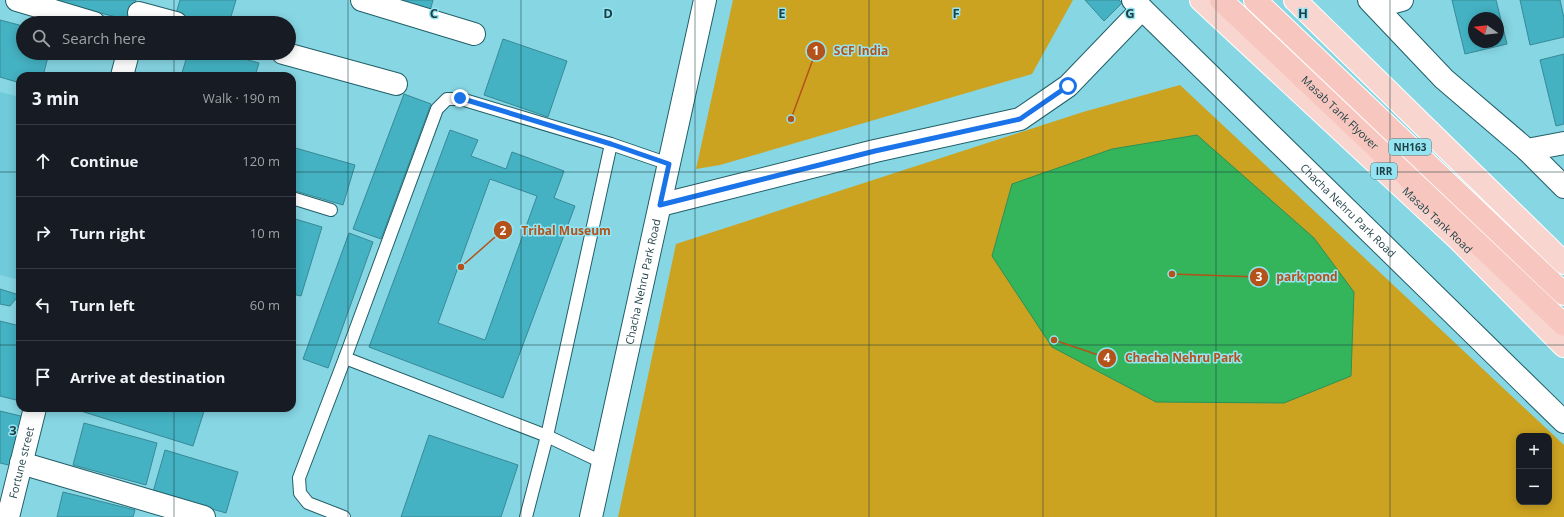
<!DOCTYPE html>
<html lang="en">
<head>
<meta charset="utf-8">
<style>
	body { margin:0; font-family:"Open Sans",sans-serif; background:#242831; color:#f1f3f6 }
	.controls { position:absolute; right:12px; bottom:12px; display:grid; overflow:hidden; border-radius:8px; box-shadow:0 2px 10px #0003 }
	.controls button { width:36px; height:36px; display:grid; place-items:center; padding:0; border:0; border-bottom:1px solid #363941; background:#171b24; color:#f1f3f6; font:20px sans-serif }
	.compass { position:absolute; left:1468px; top:12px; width:36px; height:36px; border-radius:50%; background:#171b24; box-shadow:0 2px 10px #0003; rotate:285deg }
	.stop { position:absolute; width:12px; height:12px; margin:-9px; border:3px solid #1a73e8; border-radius:50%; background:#fff }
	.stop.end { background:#1a73e8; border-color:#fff; box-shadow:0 1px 4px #0008 }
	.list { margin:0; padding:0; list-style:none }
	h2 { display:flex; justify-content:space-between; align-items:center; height:52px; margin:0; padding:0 16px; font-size:17px }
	h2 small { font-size:13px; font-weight:400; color:#9ea1a6 }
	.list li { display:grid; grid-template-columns:26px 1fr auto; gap:12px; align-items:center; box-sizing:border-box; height:72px; padding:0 16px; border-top:1px solid #363941 }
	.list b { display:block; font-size:15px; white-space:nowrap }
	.list em { font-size:13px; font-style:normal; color:#9ea1a6 }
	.icon { flex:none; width:22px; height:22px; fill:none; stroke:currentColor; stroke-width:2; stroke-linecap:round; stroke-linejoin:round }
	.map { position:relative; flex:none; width:1564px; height:517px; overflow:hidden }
	.search { position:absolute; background:#171b24; box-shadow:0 2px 10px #0003; left:16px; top:16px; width:280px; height:44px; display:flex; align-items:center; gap:10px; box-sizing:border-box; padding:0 14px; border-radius:22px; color:#9ea1a6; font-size:15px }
	.panel { position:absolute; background:#171b24; box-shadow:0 2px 10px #0003; left:16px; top:72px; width:280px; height:340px; border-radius:12px }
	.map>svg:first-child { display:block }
	.built { fill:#6fcad9 }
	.green { fill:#cca321; fill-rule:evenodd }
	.water { fill:#34b45b; stroke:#2d9154 }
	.building { fill:#44b2c3; stroke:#388996; fill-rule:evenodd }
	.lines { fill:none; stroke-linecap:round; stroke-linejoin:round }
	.service-casing { stroke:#215f68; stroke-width:14 }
	.minor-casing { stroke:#215f68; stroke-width:24 }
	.primary-casing { stroke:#fff; stroke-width:24 }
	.trunk-casing { stroke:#fff; stroke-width:24 }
	.service { stroke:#fff; stroke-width:12 }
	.minor { stroke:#fff; stroke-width:22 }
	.primary { stroke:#f9d5cf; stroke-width:22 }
	.trunk { stroke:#f7c7bf; stroke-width:22 }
	.route { stroke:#1a73e8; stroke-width:5 }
	.grid { fill:none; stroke:#1d3f44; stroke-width:1; stroke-opacity:0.55 }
	.labels { text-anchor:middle; stroke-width:3; stroke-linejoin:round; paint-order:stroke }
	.shield { fill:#94e4f1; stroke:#417078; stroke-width:1 }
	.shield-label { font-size:10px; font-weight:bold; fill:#1d3f44 }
	.street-label { font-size:11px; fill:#1d3f44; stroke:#94e4f1 }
	.grid-label { font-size:13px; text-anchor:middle; font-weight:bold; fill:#1d3f44; stroke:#94e4f1; stroke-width:3; stroke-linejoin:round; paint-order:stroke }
	.leader { fill:none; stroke:#b5521a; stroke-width:1.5 }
	.callout-dot { fill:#b5521a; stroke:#94e4f1; stroke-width:1.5 }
	.mark-label { font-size:12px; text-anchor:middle; font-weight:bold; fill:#fff }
	.callout-label { font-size:12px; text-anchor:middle; font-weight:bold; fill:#b5521a; stroke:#94e4f1; stroke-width:3; stroke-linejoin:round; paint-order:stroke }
</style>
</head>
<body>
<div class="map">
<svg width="1564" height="517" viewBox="0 0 1564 517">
	<rect width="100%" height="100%" fill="#87d6e4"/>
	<!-- built -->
	<polygon class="built" points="0,92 20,97 20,280 0,275"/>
	<!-- green -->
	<g class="green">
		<polygon points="733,0 1073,0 1032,74 720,165 696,169"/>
		<path d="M1180 85 1564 445V517H618L676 244 1083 112ZM1519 436H1549V502H1519Z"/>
	</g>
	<!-- water -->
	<polygon class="water" points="1197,135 1314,238 1354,292 1351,376 1284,403 1156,402 1052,347 992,256 1012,184 1112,149"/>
	<!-- building -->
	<g class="building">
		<polygon points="52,0 136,0 131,21"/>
		<polygon points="180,0 236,0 229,23 195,23 175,17"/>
		<polygon points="376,0 433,0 429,15"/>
		<polygon points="1085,0 1119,0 1122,3 1104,21"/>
		<path d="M1452 0H1496L1507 44 1465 54ZM1474 18H1498V42H1474Z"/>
		<polygon points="1520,0 1560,0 1564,18 1564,37 1530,45"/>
		<polygon points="0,20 23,26 23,53 49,53 43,76 20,76 20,83 0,77"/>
		<polygon points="503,39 567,61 548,117 484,95"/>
		<polygon points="188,53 223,53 259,63 255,76 181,76"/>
		<polygon points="1564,54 1564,124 1556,126 1540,60"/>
		<polygon points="404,94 431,104 381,239 353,229"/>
		<path d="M450 130 478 140 471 156 506 169 512 152 564 171 554 198 575 206 503 398 369 347ZM490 179 537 196 485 340 438 323Z"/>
		<polygon points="292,147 355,165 343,205 292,190"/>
		<polygon points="292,218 322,227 301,296 292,294"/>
		<polygon points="349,233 373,242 328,368 303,359"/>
		<polygon points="0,289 19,295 10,306 0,304"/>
		<polygon points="0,321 20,326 20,385 16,400 0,396"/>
		<polygon points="71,408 205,408 193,446"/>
		<polygon points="0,411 25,417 13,466 0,463"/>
		<polygon points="84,423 157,443 146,485 73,465"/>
		<polygon points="429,435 518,465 501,517 401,517"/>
		<polygon points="165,450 238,472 226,513 153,492"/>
		<polygon points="63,492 135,510 133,517 57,517"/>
	</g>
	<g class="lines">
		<!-- service casing -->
		<g class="service-casing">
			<g id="service">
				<polyline points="292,198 331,210"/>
				<polyline points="345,358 547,436 604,463"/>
				<polyline points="344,517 308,503 300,493 299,478 345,358 437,109 447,99 461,99 611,144 669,164"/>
				<polyline points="526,517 547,436 611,144"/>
			</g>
		</g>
		<!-- minor casing -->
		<g class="minor-casing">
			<g id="minor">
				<polyline points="17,0 94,23"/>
				<polyline points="362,0 474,34"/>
				<path id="s1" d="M1133 0 1564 422"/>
				<polyline points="1369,0 1444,79 1527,150 1564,187"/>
				<polyline points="1376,7 1402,0"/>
				<polyline points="139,13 176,23"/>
				<polyline points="283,53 396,84"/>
				<polyline points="122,76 128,53"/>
				<polyline points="1527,150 1564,143"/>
				<polyline points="660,205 875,151 1020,119 1068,86 1142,9"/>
				<polyline points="21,463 204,517"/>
				<path id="s2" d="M8 517 35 408"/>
				<path id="s3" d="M591 517 705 0"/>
			</g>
		</g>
		<!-- primary casing -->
		<g class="primary-casing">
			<g id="primary">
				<path id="s4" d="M1201 0 1459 240 1564 346"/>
				<polyline points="1295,0 1564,263"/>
			</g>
		</g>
		<!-- trunk casing -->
		<g class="trunk-casing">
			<g id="trunk">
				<path id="s5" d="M1221 0 1564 325"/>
				<polyline points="1255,0 1564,294"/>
			</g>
		</g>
		<!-- service -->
		<use href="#service" class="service"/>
		<!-- minor -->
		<use href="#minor" class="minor"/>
		<!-- primary -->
		<use href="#primary" class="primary"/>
		<!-- trunk -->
		<use href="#trunk" class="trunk"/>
	</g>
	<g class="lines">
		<!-- route -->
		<polyline class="route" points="460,98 611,144 669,164 660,205 875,151 1020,119 1068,86"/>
	</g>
	<!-- grid -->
	<path class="grid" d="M174 0V23M348 0V517M521 0V517M695 0V517M869 0V517M1043 0V517M1216 0V517M1390 0V517M174 53V76M0 172H20M292 172H1564M0 345H20M292 345H1564M174 408V517"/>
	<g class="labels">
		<!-- shield labels -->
		<g class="shield">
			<rect x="1389" y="139" width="42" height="16" rx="3"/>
			<rect x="1371" y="163" width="26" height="16" rx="3"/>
		</g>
		<g class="shield-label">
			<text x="1410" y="151">NH163</text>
			<text x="1384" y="175">IRR</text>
		</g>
		<!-- street labels -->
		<g class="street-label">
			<text dy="4" stroke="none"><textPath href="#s5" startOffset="164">Masab Tank Flyover</textPath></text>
			<text dy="4" stroke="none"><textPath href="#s1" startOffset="301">Chacha Nehru Park Road</textPath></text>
			<text dy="4" stroke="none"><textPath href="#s4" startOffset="323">Masab Tank Road</textPath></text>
			<text dy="4" stroke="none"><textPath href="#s3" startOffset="241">Chacha Nehru Park Road</textPath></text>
			<text dy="4" stroke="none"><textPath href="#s2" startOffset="56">Fortune street</textPath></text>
		</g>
	</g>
	<g class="grid-label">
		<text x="434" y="18">C</text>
		<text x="608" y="18">D</text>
		<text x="782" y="18">E</text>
		<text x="956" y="18">F</text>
		<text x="1130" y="18">G</text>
		<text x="1303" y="18">H</text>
		<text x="13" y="435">3</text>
	</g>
	<!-- callouts -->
	<path class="leader" d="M791 119L816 51M461 267L503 230M1172 274L1259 277M1054 340L1107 358"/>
	<g class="callout-dot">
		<circle cx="791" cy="119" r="4"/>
		<circle cx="461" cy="267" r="4"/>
		<circle cx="1172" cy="274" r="4"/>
		<circle cx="1054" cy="340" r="4"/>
		<circle cx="816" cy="51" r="10"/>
		<circle cx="503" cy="230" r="10"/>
		<circle cx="1259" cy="277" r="10"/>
		<circle cx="1107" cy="358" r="10"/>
	</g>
	<g class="mark-label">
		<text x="816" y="55">1</text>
		<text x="503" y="235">2</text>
		<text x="1259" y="281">3</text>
		<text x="1107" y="362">4</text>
	</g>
	<g class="callout-label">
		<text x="861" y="55">SCF India</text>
		<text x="566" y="235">Tribal Museum</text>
		<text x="1307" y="281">park pond</text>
		<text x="1183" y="362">Chacha Nehru Park</text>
	</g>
</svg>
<div class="controls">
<button>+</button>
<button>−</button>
</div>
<svg class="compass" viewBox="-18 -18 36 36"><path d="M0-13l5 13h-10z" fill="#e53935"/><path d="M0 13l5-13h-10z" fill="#9ea1a6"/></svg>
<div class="stop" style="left:1068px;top:86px"></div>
<div class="stop end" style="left:460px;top:98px"></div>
<div class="search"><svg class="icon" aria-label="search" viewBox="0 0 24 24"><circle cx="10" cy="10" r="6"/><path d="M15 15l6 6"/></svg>Search here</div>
<section class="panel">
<h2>3 min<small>Walk · 190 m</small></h2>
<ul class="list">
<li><svg class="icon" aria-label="ahead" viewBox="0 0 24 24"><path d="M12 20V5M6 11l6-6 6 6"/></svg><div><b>Continue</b></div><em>120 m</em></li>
<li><svg class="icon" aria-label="right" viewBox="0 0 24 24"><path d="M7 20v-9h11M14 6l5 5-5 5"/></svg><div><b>Turn right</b></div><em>10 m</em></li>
<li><svg class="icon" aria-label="left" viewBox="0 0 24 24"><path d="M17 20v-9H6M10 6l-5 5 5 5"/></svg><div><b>Turn left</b></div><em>60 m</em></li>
<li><svg class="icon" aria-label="arrive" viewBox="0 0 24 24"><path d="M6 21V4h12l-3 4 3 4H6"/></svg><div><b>Arrive at destination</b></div></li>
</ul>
</section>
</div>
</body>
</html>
